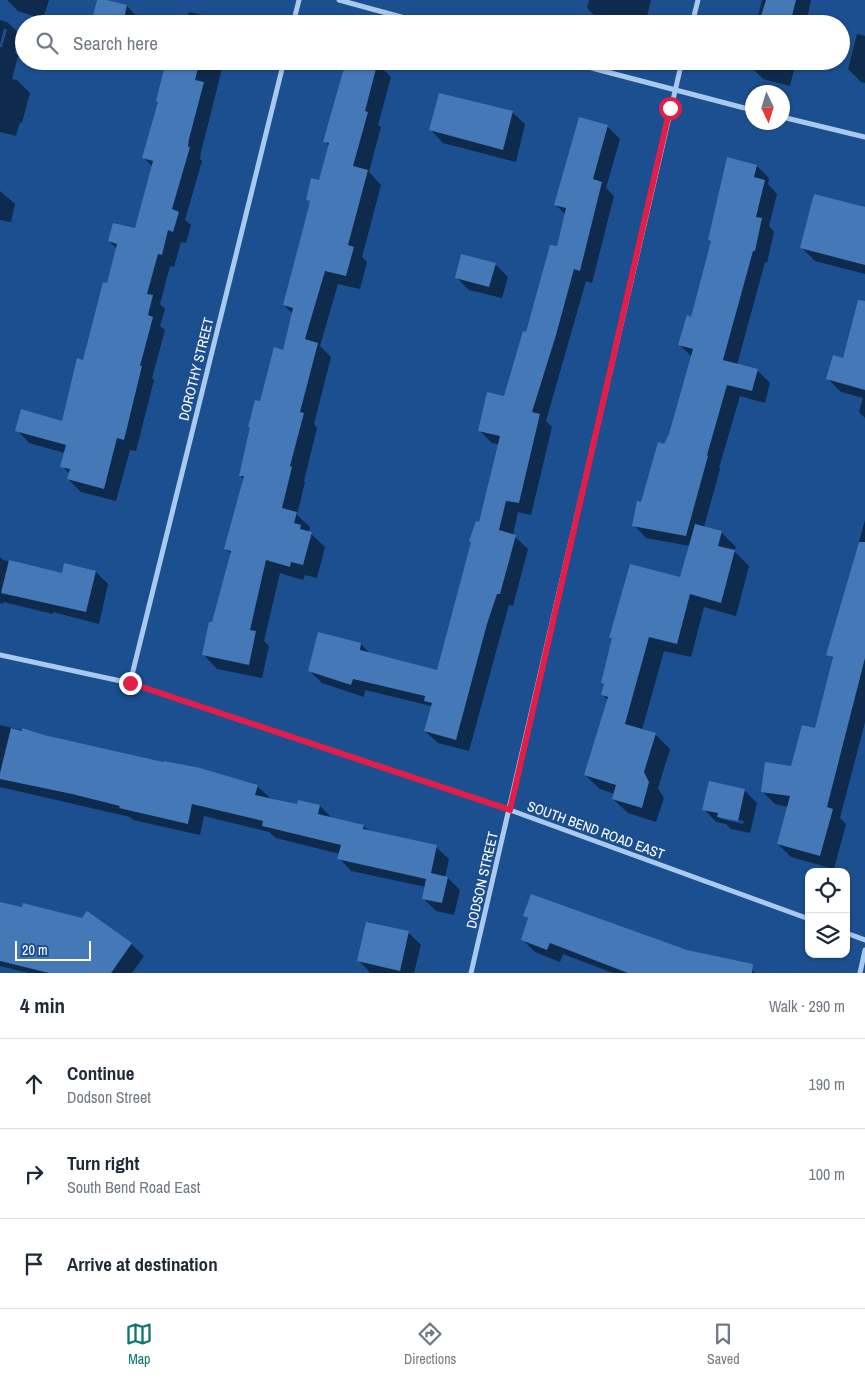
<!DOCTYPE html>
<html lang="en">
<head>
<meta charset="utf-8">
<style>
	body { margin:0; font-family:"Archivo Narrow",sans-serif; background:#f2f2f3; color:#1f2937 }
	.controls { position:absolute; right:15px; bottom:15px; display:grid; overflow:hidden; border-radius:10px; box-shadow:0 1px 4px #0004 }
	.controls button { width:45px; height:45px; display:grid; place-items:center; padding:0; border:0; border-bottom:1px solid #e0e1e3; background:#fff; color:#1f2937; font:25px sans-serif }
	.compass { position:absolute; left:745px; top:85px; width:45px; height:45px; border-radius:50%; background:#fff; box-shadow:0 1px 4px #0004; rotate:176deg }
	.scale { position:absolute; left:15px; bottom:12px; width:76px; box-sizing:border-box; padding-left:5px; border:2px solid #fff; border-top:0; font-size:14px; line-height:18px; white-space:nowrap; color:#fff; -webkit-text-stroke:4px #1b4f8f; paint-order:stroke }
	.stop { position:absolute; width:15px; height:15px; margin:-11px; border:4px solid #e11d48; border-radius:50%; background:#fff }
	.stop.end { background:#e11d48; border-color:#fff; box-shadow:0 1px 5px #0008 }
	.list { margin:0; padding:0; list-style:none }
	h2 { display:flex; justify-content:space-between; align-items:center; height:65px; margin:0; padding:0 20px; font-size:21px }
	h2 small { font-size:16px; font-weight:400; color:#747a83 }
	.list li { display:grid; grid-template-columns:32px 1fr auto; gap:15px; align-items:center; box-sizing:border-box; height:90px; padding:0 20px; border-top:1px solid #e0e1e3 }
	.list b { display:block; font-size:19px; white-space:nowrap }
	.list p { margin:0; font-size:16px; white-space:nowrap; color:#747a83 }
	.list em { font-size:16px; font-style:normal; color:#747a83 }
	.icon { flex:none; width:28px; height:28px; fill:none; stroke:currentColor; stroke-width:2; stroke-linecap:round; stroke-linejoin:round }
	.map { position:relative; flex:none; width:865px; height:973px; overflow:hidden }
	.search { position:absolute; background:#fff; box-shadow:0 1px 4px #0004; left:15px; right:15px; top:15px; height:55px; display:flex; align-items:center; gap:12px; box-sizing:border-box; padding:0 18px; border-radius:28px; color:#747a83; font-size:19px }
	.sheet { height:335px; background:#fff }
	nav { display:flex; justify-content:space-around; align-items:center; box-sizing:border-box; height:70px; border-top:1px solid #e0e1e3; background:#fff; font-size:14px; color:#747a83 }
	nav a { display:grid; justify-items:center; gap:2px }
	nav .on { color:#0f766e }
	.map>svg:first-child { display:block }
	.shadow { fill:#0007; fill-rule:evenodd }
	.building { fill:#4478b7 }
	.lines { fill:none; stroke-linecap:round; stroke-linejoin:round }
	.minor { stroke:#a9c9ee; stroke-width:5 }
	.route { stroke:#e11d48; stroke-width:6 }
	.labels { text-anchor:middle; stroke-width:5; stroke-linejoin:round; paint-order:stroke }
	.street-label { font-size:14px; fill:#fff; stroke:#1b4f8f }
</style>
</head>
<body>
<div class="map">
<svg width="865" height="973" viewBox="0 0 865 973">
	<rect width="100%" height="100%" fill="#1b4f8f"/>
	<!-- shadow -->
	<g class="shadow">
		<polygon points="7,0 49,0 43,19 18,11"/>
		<polygon points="98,0 127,6 139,19 138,24 93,24"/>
		<polygon points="589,0 651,0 645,24 612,24 599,20 587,8"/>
		<polygon points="762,0 811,0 806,24 756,24"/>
		<polygon points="189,12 219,19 224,24 171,24 173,17 187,20"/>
		<polygon points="0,20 7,22 20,34 15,52 18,56 12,79 17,80 30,93 22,123 20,122 16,136 0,132 0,47 2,47 7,29 4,29 0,44"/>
		<polygon points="857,34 865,36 865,83 861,82 848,69"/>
		<polygon points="168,61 224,61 201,152 200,159 202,161 185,220 191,225 186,243 181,242 174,267 170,266 160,304 165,309 160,326 165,330 152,378 154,380 136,451 130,450 116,501 81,492 68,479 70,474 62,466 65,453 29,443 17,430 63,422 84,361 117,249 109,241 136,230 153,167 143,157 159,103"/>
		<polygon points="752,61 796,61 790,86 763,79 750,66"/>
		<polygon points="377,63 391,77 378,125 381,127 369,172 381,185 362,257 367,262 360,289 338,284 320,346 331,357 314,424 317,428 304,481 305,482 297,515 310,527 309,532 325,547 317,578 305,575 303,580 280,573 264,641 269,646 262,678 217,669 204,655 231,554 226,549 244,479 240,475 261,403 283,351 293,314 284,305 311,203 308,199 320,182 329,146 325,141"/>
		<polygon points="512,112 525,124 516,162 443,143 431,130"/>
		<polygon points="607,126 620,139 606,188 614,196 592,283 586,281 546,421 552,427 531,515 518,512 513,535 528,549 513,606 509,605 500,637 469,751 438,743 425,731 432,707 431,706 365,690 364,697 322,683 310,671 361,644 371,655 438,671 480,524 500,445 492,443 479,430 505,397 558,248 566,215 556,205"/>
		<polygon points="757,166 769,178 768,184 777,194 769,226 774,232 767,263 765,262 737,365 757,370 770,383 765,403 740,396 719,468 720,469 704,527 721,532 736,547 734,551 749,566 736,616 704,607 691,657 664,651 642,730 655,734 670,749 658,788 664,798 656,822 628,813 613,799 615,794 600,789 585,775 608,700 602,695 605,686 602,683 613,640 611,637 681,579 690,546 646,538 634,525 670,434 692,357 680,345 692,318 712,242 709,239"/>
		<polygon points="0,191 15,204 11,222 0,220"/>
		<polygon points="865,208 865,274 815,261 802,248"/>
		<polygon points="495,264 508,277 502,298 469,290 456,277"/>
		<polygon points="865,305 865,418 859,412 863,398 841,392 828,379 844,359"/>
		<polygon points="865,520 865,722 840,818 846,824 834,869 791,857 778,844 788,807 775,804 762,791 792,768 816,730 834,660 828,654"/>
		<polygon points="0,557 3,560 63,574 96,572 108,584 99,624 53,612 53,614 3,602 3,604 0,603"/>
		<polygon points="0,725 257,786 270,798 298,805 299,802 320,806 332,818 364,826 369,831 436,847 449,859 445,877 448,878 460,890 454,915 436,911 423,898 426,887 351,871 339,858 340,854 276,838 269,832 204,816 200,835 133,820 130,817 0,787"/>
		<path d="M744 790 757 803 750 833 731 829 726 824 716 822 704 809ZM719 816 744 821 743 824 722 819Z"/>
		<polygon points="0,903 82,919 87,913 131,944 144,956 132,973 29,973 0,966"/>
		<polygon points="525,916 747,964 755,973 613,973 563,954 560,962 535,952 522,939 529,920"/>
		<polygon points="408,932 421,945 414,973 369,973 369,971 359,961"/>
	</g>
	<!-- building -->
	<g class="building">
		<polygon points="97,0 107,0 127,5 123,24 91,24"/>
		<polygon points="766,0 796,0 790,24 778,24 760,19"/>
		<polygon points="166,61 187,61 199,64 195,80 204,82 189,139 188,147 190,147 172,209 179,212 173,232 168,230 162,255 158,254 147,294 153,295 148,315 153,317 140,366 142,366 124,440 117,438 104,489 67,479 70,469 60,467 66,445 15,431 21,409 62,421 77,358 83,360 103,282 107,283 117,244 108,241 113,223 135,228 153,161 142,158 158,102 156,101"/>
		<polygon points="346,61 378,61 365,111 368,112 353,166 368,170 348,245 354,247 346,276 325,271 305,339 318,343 300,412 304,413 290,466 292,467 282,508 297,512 294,523 301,525 300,529 312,532 303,565 291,562 290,567 266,560 250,630 256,631 249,665 202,655 209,622 212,622 231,551 224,549 244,476 239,476 250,427 248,427 255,400 260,401 274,347 283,350 293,308 283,305 309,206 310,201 306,200 311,178 319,180 329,143 323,142"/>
		<polygon points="439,93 513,111 503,150 429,130"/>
		<polygon points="579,117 608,125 593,179 602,182 580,271 574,269 556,335 532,412 540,414 519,503 506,501 499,530 516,535 500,594 497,594 487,624 456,740 424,731 432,703 424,701 425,696 353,679 351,685 308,671 318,632 361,643 360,650 437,670 471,542 469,541 476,521 479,522 500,436 478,431 487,392 504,396 523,331 526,332 550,245 557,246 566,208 554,205"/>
		<polygon points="727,157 757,165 754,177 765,180 756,217 762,218 755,251 753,251 723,360 758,369 752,391 727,385 707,455 708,456 686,536 632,526 637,501 641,502 658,442 664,444 669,434 693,349 678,345 687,315 691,317 711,241 708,240"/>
		<polygon points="814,194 865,207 865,265 800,248"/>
		<polygon points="461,254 496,263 489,287 455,278"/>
		<polygon points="858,300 865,301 865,390 826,379 833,355 843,358"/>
		<polygon points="695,524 722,531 718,546 735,550 721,603 690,594 677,644 649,637 625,724 656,733 644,772 649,782 642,808 612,799 616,785 584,775 608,697 601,695 604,684 601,683 612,638 609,638 630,564 680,577"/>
		<polygon points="859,542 865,542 865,658 827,807 833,809 820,856 777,844 790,796 761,792 765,762 791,766 802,725 815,728 833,657 826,655"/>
		<polygon points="9,560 62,573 64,563 96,571 86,612 1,593"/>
		<polygon points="11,728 22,731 22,728 44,735 163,762 164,761 200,768 258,785 255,795 297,804 298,800 320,805 318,814 364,825 363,829 437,845 431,873 448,877 442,903 422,899 426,879 337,859 341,845 262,826 263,821 192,804 188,824 119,808 120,806 72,794 0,779 0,773"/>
		<polygon points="709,781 745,789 738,821 717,817 718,813 702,810"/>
		<polygon points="531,894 687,950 753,964 752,973 628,973 550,943 547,950 521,940 528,918 523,916"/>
		<polygon points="0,902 22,907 23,903 82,918 87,911 132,943 111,973 49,973 0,961"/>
		<polygon points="366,922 409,931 400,971 357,961"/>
	</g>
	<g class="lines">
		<!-- minor -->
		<g class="minor">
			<polyline points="339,0 427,24"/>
			<polyline points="293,24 299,0"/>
			<polyline points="692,24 698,0"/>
			<polyline points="565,61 752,110"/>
			<polyline points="782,117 865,137"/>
			<polyline points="0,655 130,683 510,810 809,919"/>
			<polyline points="130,683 284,61"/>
			<polyline points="846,933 865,940"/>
			<polyline points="471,973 682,61"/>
			<polyline points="860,973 865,950"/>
		</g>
	</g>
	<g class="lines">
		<!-- route -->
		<polyline class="route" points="130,683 510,810 670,108"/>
	</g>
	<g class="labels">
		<!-- street labels -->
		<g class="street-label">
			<text transform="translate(196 369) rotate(-76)" y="5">DOROTHY STREET</text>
			<text transform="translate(596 830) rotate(20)" y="5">SOUTH BEND ROAD EAST</text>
			<text transform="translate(482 880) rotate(-77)" y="5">DODSON STREET</text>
		</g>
	</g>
</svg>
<div class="controls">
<button><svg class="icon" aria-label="locate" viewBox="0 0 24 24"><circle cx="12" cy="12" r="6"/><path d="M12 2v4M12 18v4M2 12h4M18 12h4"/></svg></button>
<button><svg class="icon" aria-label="layers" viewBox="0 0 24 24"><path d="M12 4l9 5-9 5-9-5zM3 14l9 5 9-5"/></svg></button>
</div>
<svg class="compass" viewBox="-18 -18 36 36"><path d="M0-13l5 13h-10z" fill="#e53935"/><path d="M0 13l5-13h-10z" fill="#747a83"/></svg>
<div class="scale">20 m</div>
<div class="stop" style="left:670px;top:108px"></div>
<div class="stop end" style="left:130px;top:683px"></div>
<div class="search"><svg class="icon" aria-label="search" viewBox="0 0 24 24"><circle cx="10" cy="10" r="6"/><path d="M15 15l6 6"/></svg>Search here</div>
</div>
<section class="sheet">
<h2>4 min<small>Walk · 290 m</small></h2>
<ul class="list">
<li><svg class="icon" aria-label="ahead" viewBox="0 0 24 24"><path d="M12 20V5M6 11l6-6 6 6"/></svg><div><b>Continue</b><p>Dodson Street</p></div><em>190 m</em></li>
<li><svg class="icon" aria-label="right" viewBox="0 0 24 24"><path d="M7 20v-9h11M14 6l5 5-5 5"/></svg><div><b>Turn right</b><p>South Bend Road East</p></div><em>100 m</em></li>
<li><svg class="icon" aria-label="arrive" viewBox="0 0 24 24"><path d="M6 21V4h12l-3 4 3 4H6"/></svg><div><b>Arrive at destination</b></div></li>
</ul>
</section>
<nav>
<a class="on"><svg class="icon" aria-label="map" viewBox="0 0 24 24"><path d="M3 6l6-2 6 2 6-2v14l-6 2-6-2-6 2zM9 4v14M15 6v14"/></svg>Map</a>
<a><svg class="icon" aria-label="directions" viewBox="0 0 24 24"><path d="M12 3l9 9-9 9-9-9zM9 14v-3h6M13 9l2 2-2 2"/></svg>Directions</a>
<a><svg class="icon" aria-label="saved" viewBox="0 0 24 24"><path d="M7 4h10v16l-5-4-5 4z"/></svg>Saved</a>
</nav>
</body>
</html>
